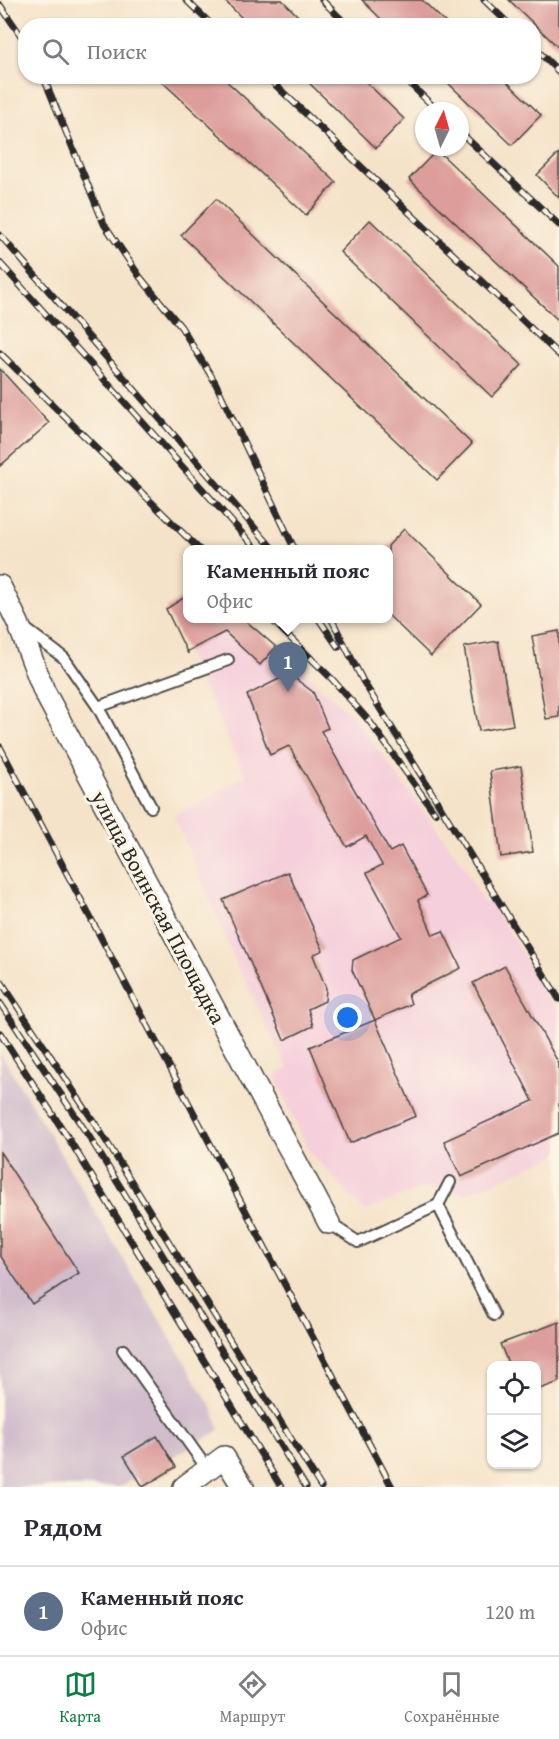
<!DOCTYPE html>
<html lang="ru">
<head>
<meta charset="utf-8">
<style>
	body { margin:0; font-family:"Gentium Book Plus",serif; background:#f2f2f3; color:#2b2b33 }
	.controls { position:absolute; right:18px; bottom:18px; display:grid; overflow:hidden; border-radius:12px; box-shadow:0 2px 4px #0004 }
	.controls button { width:54px; height:54px; display:grid; place-items:center; padding:0; border:0; border-bottom:2px solid #e1e1e2; background:#fff; color:#2b2b33; font:30px sans-serif }
	.compass { position:absolute; left:415px; top:102px; width:54px; height:54px; border-radius:50%; background:#fff; box-shadow:0 2px 4px #0004; rotate:5deg }
	.you { position:absolute; left:348px; top:1018px; width:21px; height:21px; margin:-15px; border:4px solid #fff; border-radius:50%; background:#1a73e8; box-shadow:0 0 0 9px #1a73e833 }
	.badge { display:grid; place-items:center; width:39px; height:39px; border-radius:50%; background:#0b8043; color:#fff; font-size:20px; font-weight:700 }
	.pin { position:absolute; translate:-50% -50px; filter:drop-shadow(0 2px 3px #0008) }
	.pin::after { content:''; position:absolute; top:32px; width:21px; height:18px; background:inherit; clip-path:polygon(0 0,100% 0,50% 100%) }
	.popup { position:absolute; left:183px; top:545px; width:210px; height:78px; box-sizing:border-box; display:grid; place-content:center; border-radius:12px; background:#fff; filter:drop-shadow(0 2px 4px #0005); font-size:20px; white-space:nowrap; color:#7c7c81 }
	.popup b { font-size:22px; color:#2b2b33 }
	.popup::after { content:''; position:absolute; left:50%; top:100%; margin-left:-12px; border:12px solid transparent; border-top-color:#fff }
	.list { margin:0; padding:0; list-style:none }
	h2 { display:flex; justify-content:space-between; align-items:center; height:78px; margin:0; padding:0 24px; font-size:26px }
	h2 small { font-size:20px; font-weight:400; color:#7c7c81 }
	.list li { display:grid; grid-template-columns:39px 1fr auto; gap:18px; align-items:center; box-sizing:border-box; height:90px; padding:0 24px; border-top:2px solid #e1e1e2 }
	.list b { display:block; font-size:22px; white-space:nowrap }
	.list p { margin:0; font-size:20px; white-space:nowrap; color:#7c7c81 }
	.list em { font-size:20px; font-style:normal; color:#7c7c81 }
	.icon { flex:none; width:33px; height:33px; fill:none; stroke:currentColor; stroke-width:2; stroke-linecap:round; stroke-linejoin:round }
	.map { position:relative; flex:none; width:559px; height:1487px; overflow:hidden }
	.search { position:absolute; background:#fff; box-shadow:0 2px 4px #0004; left:18px; right:18px; top:18px; height:66px; display:flex; align-items:center; gap:15px; box-sizing:border-box; padding:0 21px; border-radius:24px; color:#7c7c81; font-size:22px }
	.sheet { height:168px; background:#fff }
	nav { display:flex; justify-content:space-around; align-items:center; box-sizing:border-box; height:84px; border-top:2px solid #e1e1e2; background:#fff; font-size:16px; color:#7c7c81 }
	nav a { display:grid; justify-items:center; gap:3px }
	nav .on { color:#0b8043 }
	.map>svg:first-child { display:block }
	.built { fill:#f5cfdb }
	.industrial { fill:#d1bdcc }
	.building { fill:#dd9e9b }
	.lines { fill:none; stroke-linecap:round; stroke-linejoin:round }
	.service-casing { stroke:#494743; stroke-width:14 }
	.minor-casing { stroke:#494743; stroke-width:24 }
	.service { stroke:#fff; stroke-width:10 }
	.minor { stroke:#fff; stroke-width:21 }
	.rail-casing { stroke:#2b2b2b; stroke-width:7 }
	.rail { stroke:#fcf5e5; stroke-width:4.5; stroke-dasharray:14; stroke-linecap:butt }
	.labels { text-anchor:middle; stroke-width:6; stroke-linejoin:round; paint-order:stroke }
	.street-label { font-size:22px; fill:#2b2b2b; stroke:#fcf5e5 }
</style>
</head>
<body>
<div class="map">
<svg width="559" height="1487" viewBox="0 0 559 1487">
	<rect width="100%" height="100%" fill="#fcf5e5"/>
	<filter id="ink" filterUnits="userSpaceOnUse"><feTurbulence type="fractalNoise" baseFrequency=".0167" numOctaves="2"/><feDisplacementMap in="SourceGraphic" scale="12" xChannelSelector="R" yChannelSelector="G"/><feConvolveMatrix kernelMatrix="1 2 1 2 8 2 1 2 1" color-interpolation-filters="sRGB"/></filter>
	<filter id="wash" filterUnits="userSpaceOnUse"><feTurbulence type="fractalNoise" baseFrequency=".008" numOctaves="4" result="noise"/><feDisplacementMap in="SourceGraphic" scale="24" xChannelSelector="R" yChannelSelector="G"/><feGaussianBlur stdDeviation="1.35" result="paint"/><feColorMatrix in="noise" values="0 0 0 0 0 0 0 0 0 0 0 0 0 0 0 0 0 1.4 0 .05"/><feComposite in="paint" operator="in"/></filter>
	<g filter="url(#wash)">
		<rect width="100%" height="100%" fill="#f5e3c9"/>
		<!-- built -->
		<polygon class="built" points="187,595 188,618 243,619 351,714 463,864 484,904 490,902 559,1013 559,1154 467,1194 423,1187 365,1211 309,1151 275,1077 288,1068 237,965 174,816 246,776 166,609"/>
		<!-- industrial -->
		<polygon class="industrial" points="0,1052 212,1408 220,1430 119,1487 0,1487"/>
		<g id="blocks">
			<!-- building -->
			<g class="building">
				<polygon points="224,0 282,0 308,26 250,26"/>
				<polygon points="362,0 422,0 449,26 388,26"/>
				<polygon points="509,0 559,0 559,48"/>
				<polygon points="156,76 221,76 336,182 306,215"/>
				<polygon points="302,76 360,76 404,119 376,148"/>
				<polygon points="441,76 501,76 541,115 512,145"/>
				<polygon points="437,150 559,266 559,321 409,179"/>
				<polygon points="559,153 559,198 537,175"/>
				<polygon points="216,199 472,444 437,480 181,235"/>
				<polygon points="370,220 522,365 492,397 340,252"/>
				<polygon points="0,369 49,423 0,466"/>
				<polygon points="404,529 481,604 431,656 388,615 388,546"/>
				<polygon points="188,595 188,618 252,618 246,621 276,647 260,665 225,632 188,651 188,654 166,609"/>
				<polygon points="559,631 559,717 546,719 532,636"/>
				<polygon points="498,641 513,725 479,731 464,647"/>
				<polygon points="289,674 313,692 328,728 321,731 390,852 401,846 427,895 418,900 433,935 443,931 461,968 408,994 411,1004 375,1020 352,970 353,960 401,937 367,873 382,865 366,836 347,847 289,746 270,755 247,695"/>
				<polygon points="521,766 533,852 501,857 490,771"/>
				<polygon points="288,872 323,950 313,955 326,988 325,1001 308,1009 313,1026 284,1040 223,900"/>
				<polygon points="505,966 559,1064 559,1133 461,1177 444,1141 533,1101 473,983"/>
				<polygon points="375,1020 416,1116 350,1143 310,1047"/>
				<polygon points="0,1152 79,1273 32,1304 0,1255"/>
				<polygon points="559,1322 559,1382 537,1390 537,1365 509,1365 500,1344"/>
				<polygon points="157,1436 176,1467 143,1487 124,1456"/>
			</g>
		</g>
	</g>
	<g filter="url(#ink)">
		<use href="#blocks" fill-opacity="0" stroke="#494743" stroke-width="1.5"/>
		<g class="lines">
			<!-- service casing -->
			<g class="service-casing">
				<g id="service">
					<polyline points="23,627 64,658 98,707 151,807"/>
					<polyline points="98,707 228,660"/>
					<polyline points="438,1205 494,1315"/>
					<polyline points="329,1223 358,1242 438,1205 450,1182"/>
					<polyline points="123,1350 208,1470"/>
				</g>
			</g>
			<!-- minor casing -->
			<g class="minor-casing">
				<g id="minor">
					<polyline points="0,586 18,623 44,691 329,1223"/>
					<polyline points="184,1487 224,1457 243,1487"/>
				</g>
			</g>
			<!-- service -->
			<use href="#service" class="service"/>
			<!-- minor -->
			<use href="#minor" class="minor"/>
			<!-- rail casing -->
			<g class="rail-casing">
				<g id="rail">
					<polyline points="186,0 213,26"/>
					<polyline points="322,0 348,26"/>
					<polyline points="484,0 511,26"/>
					<polyline points="0,5 26,43"/>
					<polyline points="534,47 559,72"/>
					<polyline points="43,76 104,224 140,277 181,327 215,382 295,550"/>
					<polyline points="266,76 559,355"/>
					<polyline points="402,76 438,111"/>
					<polyline points="460,132 559,225"/>
					<polyline points="0,235 274,550"/>
					<polyline points="0,263 257,550"/>
					<polyline points="0,353 200,550"/>
					<polyline points="270,618 332,679 370,722 435,813"/>
					<polyline points="318,618 338,647"/>
					<polyline points="331,618 363,681 559,999"/>
					<polyline points="0,747 392,1487"/>
					<polyline points="0,980 100,1131 321,1487"/>
					<polyline points="0,1003 90,1138 306,1487"/>
					<polyline points="0,1033 72,1144 281,1487"/>
				</g>
			</g>
			<!-- rail -->
			<use href="#rail" class="rail"/>
		</g>
	</g>
	<g class="labels">
		<!-- street labels -->
		<g class="street-label">
			<text transform="translate(159 907) rotate(62)" y="8">улица Воинская Площадка</text>
		</g>
	</g>
</svg>
<div class="controls">
<button><svg class="icon" aria-label="locate" viewBox="0 0 24 24"><circle cx="12" cy="12" r="6"/><path d="M12 2v4M12 18v4M2 12h4M18 12h4"/></svg></button>
<button><svg class="icon" aria-label="layers" viewBox="0 0 24 24"><path d="M12 4l9 5-9 5-9-5zM3 14l9 5 9-5"/></svg></button>
</div>
<svg class="compass" viewBox="-18 -18 36 36"><path d="M0-13l5 13h-10z" fill="#e53935"/><path d="M0 13l5-13h-10z" fill="#7c7c81"/></svg>
<div class="you"></div>
<div class="pin badge" style="left:288px;top:692px;background:#5c6f8a">1</div>
<div class="popup"><b>Каменный пояс</b>Офис</div>
<div class="search"><svg class="icon" aria-label="search" viewBox="0 0 24 24"><circle cx="10" cy="10" r="6"/><path d="M15 15l6 6"/></svg>Поиск</div>
</div>
<section class="sheet">
<h2>Рядом<small></small></h2>
<ul class="list">
<li><span class="badge" style="background:#5c6f8a">1</span><div><b>Каменный пояс</b><p>Офис</p></div><em>120 m</em></li>
</ul>
</section>
<nav>
<a class="on"><svg class="icon" aria-label="map" viewBox="0 0 24 24"><path d="M3 6l6-2 6 2 6-2v14l-6 2-6-2-6 2zM9 4v14M15 6v14"/></svg>Карта</a>
<a><svg class="icon" aria-label="directions" viewBox="0 0 24 24"><path d="M12 3l9 9-9 9-9-9zM9 14v-3h6M13 9l2 2-2 2"/></svg>Маршрут</a>
<a><svg class="icon" aria-label="saved" viewBox="0 0 24 24"><path d="M7 4h10v16l-5-4-5 4z"/></svg>Сохранённые</a>
</nav>
</body>
</html>
